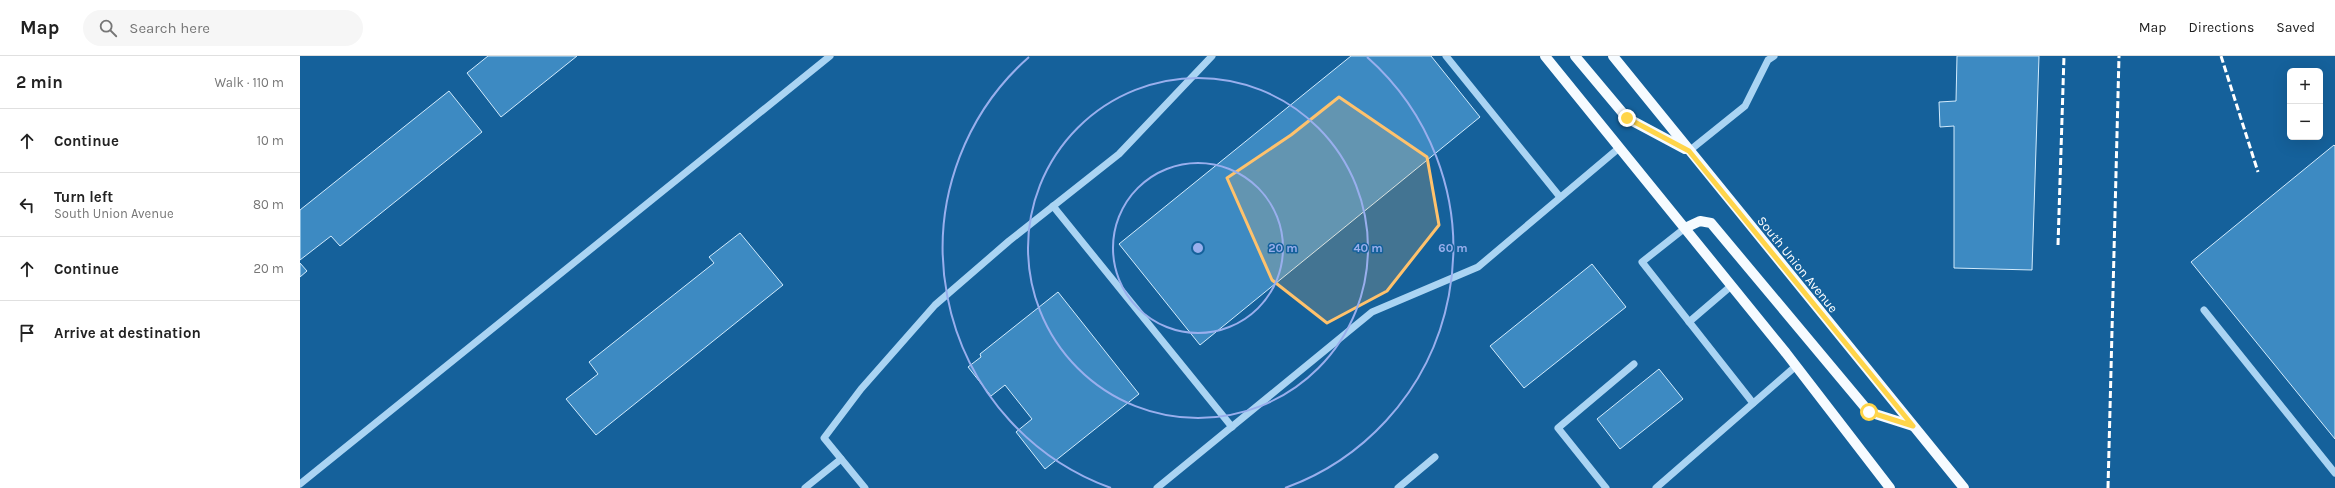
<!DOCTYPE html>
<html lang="en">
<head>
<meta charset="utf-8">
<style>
	body { margin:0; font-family:Karla,sans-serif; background:#f6f6f6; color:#222 }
	.controls { position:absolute; right:12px; top:12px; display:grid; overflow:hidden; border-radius:6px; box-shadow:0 4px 16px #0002 }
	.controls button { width:36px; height:36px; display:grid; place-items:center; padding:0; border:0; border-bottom:1px solid #e0e0e0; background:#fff; color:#222; font:20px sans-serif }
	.stop { position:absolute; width:12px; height:12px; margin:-9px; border:3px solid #ffd54a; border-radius:50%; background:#fff }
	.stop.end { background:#ffd54a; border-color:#fff; box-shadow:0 1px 4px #0008 }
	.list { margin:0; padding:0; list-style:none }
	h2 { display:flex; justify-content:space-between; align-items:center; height:52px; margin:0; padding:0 16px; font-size:17px }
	h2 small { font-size:13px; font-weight:400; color:#767676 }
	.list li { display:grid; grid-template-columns:26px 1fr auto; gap:12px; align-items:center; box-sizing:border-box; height:64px; padding:0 16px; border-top:1px solid #e0e0e0 }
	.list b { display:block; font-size:15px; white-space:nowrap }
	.list p { margin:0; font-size:13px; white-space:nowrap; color:#767676 }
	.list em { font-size:13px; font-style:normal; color:#767676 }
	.icon { flex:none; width:22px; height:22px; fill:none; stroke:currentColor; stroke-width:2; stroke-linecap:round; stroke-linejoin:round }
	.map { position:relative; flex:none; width:2035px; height:432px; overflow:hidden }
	header { display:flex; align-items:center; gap:24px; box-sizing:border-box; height:56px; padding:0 20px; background:#fff; border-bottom:1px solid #e0e0e0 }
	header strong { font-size:19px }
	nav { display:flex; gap:22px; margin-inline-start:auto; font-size:14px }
	.search { width:280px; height:36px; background:#f6f6f6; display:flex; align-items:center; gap:10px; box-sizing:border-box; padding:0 14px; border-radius:22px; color:#767676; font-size:15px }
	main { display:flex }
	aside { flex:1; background:#fff }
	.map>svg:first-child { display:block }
	.building { fill:#3d8ac2; stroke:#d2ebfd }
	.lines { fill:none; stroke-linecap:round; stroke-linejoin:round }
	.minor { stroke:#aad4f3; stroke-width:7 }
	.major { stroke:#f6fbff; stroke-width:10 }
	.rail { stroke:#fff; stroke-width:3; stroke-dasharray:7 3; stroke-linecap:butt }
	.route { stroke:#ffd54a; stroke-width:5 }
	.marked { fill:#ffc26c; fill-opacity:0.2; stroke:#ffc26c; stroke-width:3; stroke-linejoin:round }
	.ring { fill:none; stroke:#99afed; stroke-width:2 }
	.labels { text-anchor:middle; stroke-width:3; stroke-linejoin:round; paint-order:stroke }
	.street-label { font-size:13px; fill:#fff; stroke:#15619b }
	.centre { fill:#99afed; stroke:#15619b; stroke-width:2 }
	.ring-label { font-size:12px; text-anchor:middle; font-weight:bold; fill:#99afed; stroke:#15619b; stroke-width:3; stroke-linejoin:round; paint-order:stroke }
</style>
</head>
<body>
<header>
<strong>Map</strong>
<div class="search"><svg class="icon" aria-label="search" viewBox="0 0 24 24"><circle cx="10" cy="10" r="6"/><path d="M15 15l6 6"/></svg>Search here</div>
<nav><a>Map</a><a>Directions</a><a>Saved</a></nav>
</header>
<main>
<aside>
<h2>2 min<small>Walk · 110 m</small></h2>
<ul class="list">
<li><svg class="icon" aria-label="ahead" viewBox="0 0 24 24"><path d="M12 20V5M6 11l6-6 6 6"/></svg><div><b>Continue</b></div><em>10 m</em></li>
<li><svg class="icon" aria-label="left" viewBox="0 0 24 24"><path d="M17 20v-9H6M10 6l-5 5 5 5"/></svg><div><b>Turn left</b><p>South Union Avenue</p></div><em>80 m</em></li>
<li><svg class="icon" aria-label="ahead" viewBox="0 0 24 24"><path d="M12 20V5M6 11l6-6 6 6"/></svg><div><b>Continue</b></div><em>20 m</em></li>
<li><svg class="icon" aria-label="arrive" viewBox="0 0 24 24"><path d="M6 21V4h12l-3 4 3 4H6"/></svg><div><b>Arrive at destination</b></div></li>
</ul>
</aside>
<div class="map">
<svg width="2035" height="432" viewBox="0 0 2035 432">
	<rect width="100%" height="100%" fill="#15619b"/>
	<!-- building -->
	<g class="building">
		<polygon points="188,0 277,0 201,61 167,17"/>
		<polygon points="1051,0 1131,0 1180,61 900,289 819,188"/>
		<polygon points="1657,0 1739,0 1732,214 1654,212 1654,70 1640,71 1639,46 1656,45"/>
		<polygon points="149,35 182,76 40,190 31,180 0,204 0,154"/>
		<polygon points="2034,89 2035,90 2035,383 1891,206"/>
		<polygon points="440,177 483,229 296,379 266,343 298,318 289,306 414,207 409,201"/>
		<polygon points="0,207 7,215 0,221"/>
		<polygon points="1292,208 1326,251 1224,332 1190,290"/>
		<polygon points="758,236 839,338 745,413 716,376 732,363 705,329 691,340 668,311 681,301 680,298"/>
		<polygon points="1359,313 1383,343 1320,393 1297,363"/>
	</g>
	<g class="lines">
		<!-- minor -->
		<g class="minor">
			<polyline points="1146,0 1260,141"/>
			<polyline points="1389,95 1445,50 1468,4 1474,0"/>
			<polyline points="753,150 932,371"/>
			<polyline points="1385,172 1342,206 1453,347"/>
			<polyline points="1904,254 2035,417"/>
			<polyline points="1389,266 1431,230"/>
			<polyline points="0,428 530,0"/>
			<polyline points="505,432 541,403"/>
			<polyline points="565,432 524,382 561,333 635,249 709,185 819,98 912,0"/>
			<polyline points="857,432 1072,256 1178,211 1319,92"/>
			<polyline points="1098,432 1135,401"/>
			<polyline points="1306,432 1258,372 1334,308"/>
			<polyline points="1356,432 1496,310"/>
		</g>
		<!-- major -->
		<g class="major">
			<polyline points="1245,0 1486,297 1590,432"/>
			<polyline points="1275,0 1327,62 1385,93"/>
			<polyline points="1313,0 1664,432"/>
			<polyline points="1385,172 1400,165 1411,167 1569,356 1613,370"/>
		</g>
		<!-- rail -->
		<g class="rail">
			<polyline points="1921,0 1958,116"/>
			<polyline points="1758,189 1764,0"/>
			<polyline points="1808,432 1819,0"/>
		</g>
	</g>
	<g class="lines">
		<!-- route -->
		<polyline class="route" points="1327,62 1389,95 1613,370 1569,356"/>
	</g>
	<!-- marked area -->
	<path class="marked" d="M1039 41 1127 101 1139 169 1087 235 1027 267 972 224 927 122 991 79Z"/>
	<!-- distance rings -->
	<g class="ring">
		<circle cx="898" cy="192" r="85"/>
		<circle cx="898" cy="192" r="170"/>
		<path d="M811 432A255 255 0 0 1 729 1M1067 1A255 255 0 0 1 985 432"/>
	</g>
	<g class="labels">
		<!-- street labels -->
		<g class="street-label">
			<text transform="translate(1498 208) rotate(51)" y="5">South Union Avenue</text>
		</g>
	</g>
	<circle cx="898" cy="192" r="6" class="centre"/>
	<g class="ring-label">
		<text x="983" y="196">20 m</text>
		<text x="1068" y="196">40 m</text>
		<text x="1153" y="196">60 m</text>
	</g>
</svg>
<div class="controls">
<button>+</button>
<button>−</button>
</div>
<div class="stop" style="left:1569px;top:356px"></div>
<div class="stop end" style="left:1327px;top:62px"></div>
</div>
</main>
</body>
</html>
